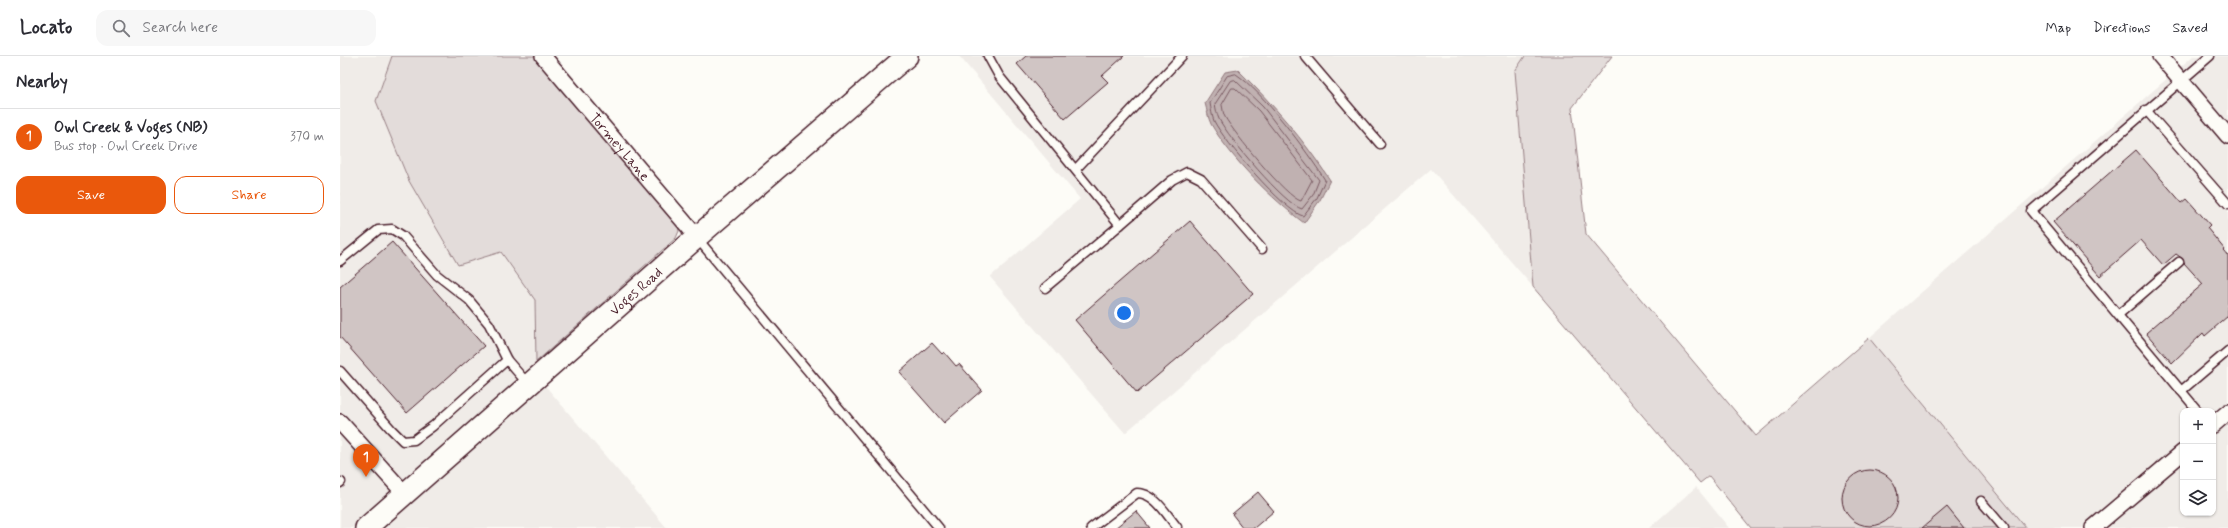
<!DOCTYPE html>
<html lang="en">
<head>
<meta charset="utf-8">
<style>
	body { margin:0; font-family:Mynerve,sans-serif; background:#f7f7f7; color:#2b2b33 }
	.controls { position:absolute; right:12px; bottom:12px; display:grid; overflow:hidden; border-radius:8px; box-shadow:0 1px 3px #0004 }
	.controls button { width:36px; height:36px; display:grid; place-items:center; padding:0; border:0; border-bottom:1px solid #e1e1e2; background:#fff; color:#2b2b33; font:20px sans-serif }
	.you { position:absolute; left:784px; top:257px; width:14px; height:14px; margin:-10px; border:3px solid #fff; border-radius:50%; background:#1a73e8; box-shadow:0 0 0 6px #1a73e833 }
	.badge { display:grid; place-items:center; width:26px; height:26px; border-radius:50%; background:#ea580c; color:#fff; font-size:13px; font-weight:700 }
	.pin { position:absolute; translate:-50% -33px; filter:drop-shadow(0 1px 2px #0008) }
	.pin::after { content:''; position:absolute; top:21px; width:14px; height:12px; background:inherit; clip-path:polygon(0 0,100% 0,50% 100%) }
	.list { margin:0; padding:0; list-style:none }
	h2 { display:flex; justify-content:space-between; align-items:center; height:52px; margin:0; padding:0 16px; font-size:17px }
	h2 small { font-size:13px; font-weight:400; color:#7c7c81 }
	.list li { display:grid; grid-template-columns:26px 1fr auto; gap:12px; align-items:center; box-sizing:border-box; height:56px; padding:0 16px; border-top:1px solid #e1e1e2 }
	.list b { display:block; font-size:15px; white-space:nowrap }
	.list p { margin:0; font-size:13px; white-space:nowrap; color:#7c7c81 }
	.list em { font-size:13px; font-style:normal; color:#7c7c81 }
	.actions { display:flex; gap:8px; padding:12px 16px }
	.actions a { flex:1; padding:9px 0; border:1px solid #ea580c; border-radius:12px; text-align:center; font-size:14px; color:#ea580c }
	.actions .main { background:#ea580c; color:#fff }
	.icon { flex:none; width:22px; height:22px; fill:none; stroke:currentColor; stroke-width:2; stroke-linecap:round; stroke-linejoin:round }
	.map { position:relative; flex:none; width:1888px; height:472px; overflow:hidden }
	header { display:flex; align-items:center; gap:24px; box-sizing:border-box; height:56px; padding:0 20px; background:#fff; border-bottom:1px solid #e1e1e2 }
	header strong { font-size:19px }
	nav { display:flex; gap:22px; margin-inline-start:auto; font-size:14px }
	.search { width:280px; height:36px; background:#f7f7f7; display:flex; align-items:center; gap:10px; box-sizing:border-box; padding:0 14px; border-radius:12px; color:#7c7c81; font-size:15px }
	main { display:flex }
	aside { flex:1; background:#fff }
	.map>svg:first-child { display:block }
	.built { fill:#f0ece8; fill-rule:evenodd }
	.green { fill:#e3dcda; stroke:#967e82 }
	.water { fill:#c0b1b1; stroke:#91777b }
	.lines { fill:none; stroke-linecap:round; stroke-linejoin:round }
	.shore { stroke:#795961; stroke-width:1 }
	.building { fill:#d0c5c4; stroke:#4a1f2b }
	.lane-casing { stroke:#4a1f2b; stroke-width:11 }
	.street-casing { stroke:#4a1f2b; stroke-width:18 }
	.secondary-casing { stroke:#4a1f2b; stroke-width:24 }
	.lane { stroke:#fdfcf7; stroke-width:8 }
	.street { stroke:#fdfcf7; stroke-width:15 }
	.secondary { stroke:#fdfcf7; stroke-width:21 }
	.labels { text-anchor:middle; stroke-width:3; stroke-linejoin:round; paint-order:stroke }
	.street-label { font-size:14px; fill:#4a1f2b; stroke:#fdfcf7 }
</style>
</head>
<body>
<header>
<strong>Locato</strong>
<div class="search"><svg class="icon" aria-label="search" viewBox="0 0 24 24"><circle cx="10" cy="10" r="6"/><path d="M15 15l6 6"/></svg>Search here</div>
<nav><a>Map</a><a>Directions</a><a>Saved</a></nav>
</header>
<main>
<aside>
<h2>Nearby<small></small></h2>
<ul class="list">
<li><span class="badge">1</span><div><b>Owl Creek &amp; Voges (NB)</b><p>Bus stop · Owl Creek Drive</p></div><em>370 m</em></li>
</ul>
<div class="actions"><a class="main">Save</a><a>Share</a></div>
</aside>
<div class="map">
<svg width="1888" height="472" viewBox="0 0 1888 472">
	<rect width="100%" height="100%" fill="#fdfcf7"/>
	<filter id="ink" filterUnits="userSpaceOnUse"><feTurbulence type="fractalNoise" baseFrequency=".025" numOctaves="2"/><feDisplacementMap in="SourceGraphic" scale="8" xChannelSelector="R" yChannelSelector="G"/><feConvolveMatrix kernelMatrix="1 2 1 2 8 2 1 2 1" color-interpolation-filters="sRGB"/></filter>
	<g filter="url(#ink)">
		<!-- built -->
		<g class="built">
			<polygon points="0,0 52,0 36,45 69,125 118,209 161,196 195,244 196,306 190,312 327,472 0,472"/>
			<polygon points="619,0 1185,0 1175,15 1193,231 1091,113 785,377 650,221 740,143"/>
			<path d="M1853 0H1888V472H1686L1529 282ZM1843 355H1873V457H1843Z"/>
			<polygon points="1356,431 1389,472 1309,472"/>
		</g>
		<!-- green -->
		<g class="green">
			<polygon points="52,0 194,0 338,170 339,175 336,182 196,306 195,244 161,196 118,209 69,125 36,45"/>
			<polygon points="1185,0 1272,0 1232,52 1246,178 1416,380 1529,282 1686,472 1411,472 1369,420 1360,427 1193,231 1175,15"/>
		</g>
		<!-- water -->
		<path class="water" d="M898 14C933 48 964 84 990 124L980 144 964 167C932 143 891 103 871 68 868 62 867 54 865 47L885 16Z"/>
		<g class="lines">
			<!-- shore -->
			<g class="shore">
				<path d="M896 18C923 36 967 95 985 124L977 142 963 160C945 156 883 84 874 65 872 60 871 53 870 47L887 20Z"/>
				<path d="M895 24 923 51 979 124 973 139 962 153C945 149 888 81 879 63 877 59 876 53 875 48L890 25Z"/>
				<path d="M892 32H895L919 55 972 124 961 145C947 142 893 76 885 61 883 58 883 53 882 49Z"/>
			</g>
		</g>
		<!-- building -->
		<g class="building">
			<polygon points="686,0 784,0 762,20 768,26 725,63 677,8"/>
			<polygon points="1796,94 1842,147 1847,143 1870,169 1867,172 1885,194 1884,195 1888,200 1888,260 1865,280 1863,277 1832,307 1806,277 1863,228 1844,207 1843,203 1836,198 1823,209 1801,184 1760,220 1713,166"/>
			<polygon points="850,165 913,238 797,337 735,264"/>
			<polygon points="52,186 144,290 67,357 0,281 0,231"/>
			<polygon points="592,287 602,298 604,296 616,310 619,308 642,334 604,367 559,316"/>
			<circle cx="1530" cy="442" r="28"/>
			<polygon points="918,436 934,455 914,472 903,472 892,458"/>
			<polygon points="1607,451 1624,472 1582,472"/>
			<polygon points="796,455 810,472 775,472"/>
		</g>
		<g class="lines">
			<!-- lane casing -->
			<g class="lane-casing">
				<g id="lane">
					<polyline points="648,0 659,20 780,169 832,124 847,116 861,123 922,193"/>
					<polyline points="965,0 1040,88"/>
					<polyline points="1806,54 1888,148"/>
					<polyline points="736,113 842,0"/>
					<polyline points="357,182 599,472"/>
					<polyline points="0,205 38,174 52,173 63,180 97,219 129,244 149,268 167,304 188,328"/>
					<polyline points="705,232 780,169"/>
					<polyline points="1778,259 1839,206"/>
					<polyline points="0,315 51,373 63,385 74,384 93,370 167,304"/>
					<polyline points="1841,335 1888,295"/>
					<polyline points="1858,355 1691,155 1870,0"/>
					<polyline points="0,427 1,426"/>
					<polyline points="1641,445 1664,472"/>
					<path d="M751 472 797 437C815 437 826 458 837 471"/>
				</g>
			</g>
			<!-- street casing -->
			<g class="street-casing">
				<g id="street">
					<path id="s1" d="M203 0 357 181"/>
					<polyline points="1820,0 1888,80"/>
					<polyline points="0,366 65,438"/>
					<polyline points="1873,369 1888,356"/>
					<polyline points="1753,472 1843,396"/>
				</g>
			</g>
			<!-- secondary casing -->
			<g class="secondary-casing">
				<g id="secondary">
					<path id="s2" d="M26 472 357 181 567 0"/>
				</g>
			</g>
			<!-- lane -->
			<use href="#lane" class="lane"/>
			<!-- street -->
			<use href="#street" class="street"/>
			<!-- secondary -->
			<use href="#secondary" class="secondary"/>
		</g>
	</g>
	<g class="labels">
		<!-- street labels -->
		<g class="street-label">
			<text dy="5" stroke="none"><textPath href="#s1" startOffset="119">Tormey Lane</textPath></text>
			<text dy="5" stroke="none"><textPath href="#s2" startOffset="359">Voges Road</textPath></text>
		</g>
	</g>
</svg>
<div class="controls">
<button>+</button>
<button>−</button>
<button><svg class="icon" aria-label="layers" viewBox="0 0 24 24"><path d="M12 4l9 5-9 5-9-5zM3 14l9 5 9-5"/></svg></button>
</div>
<div class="you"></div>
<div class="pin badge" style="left:26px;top:421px">1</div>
</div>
</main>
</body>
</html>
